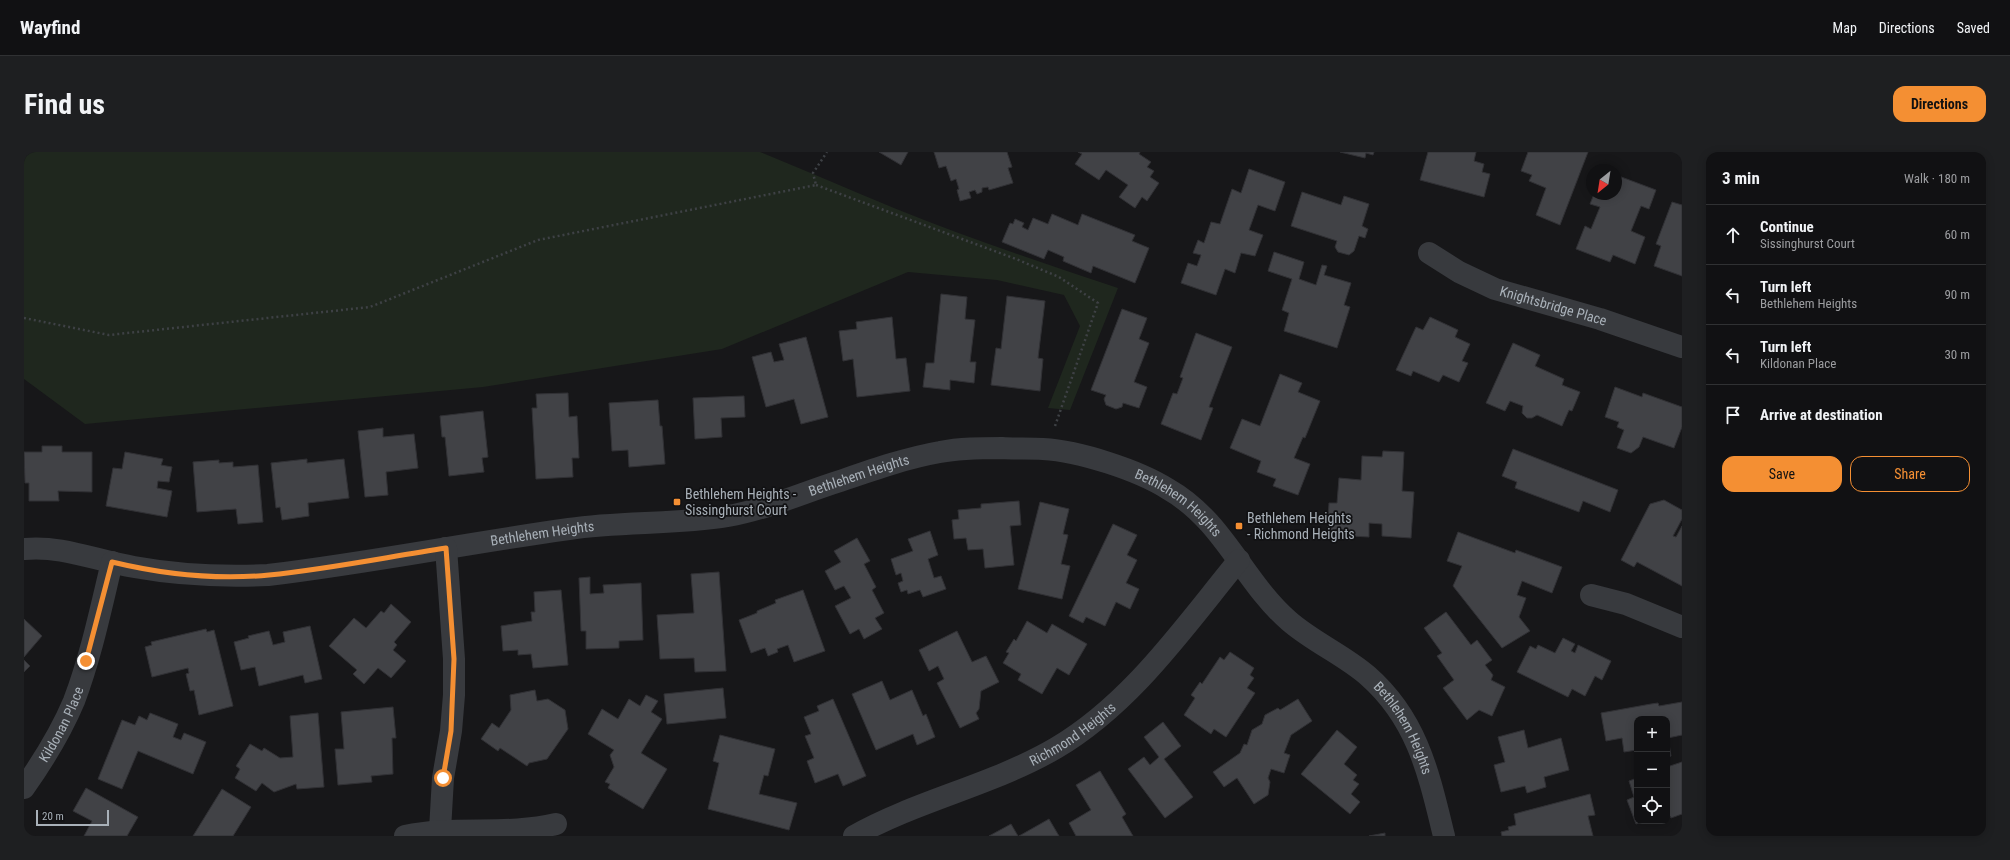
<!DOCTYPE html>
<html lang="en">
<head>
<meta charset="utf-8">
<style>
	body { margin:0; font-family:"Roboto Condensed",sans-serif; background:#1e1f21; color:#f1f3f6 }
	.controls { position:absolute; right:12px; bottom:12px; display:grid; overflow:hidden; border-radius:8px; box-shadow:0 2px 10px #0003 }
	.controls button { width:36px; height:36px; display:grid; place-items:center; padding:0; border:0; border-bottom:1px solid #303133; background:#111113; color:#f1f3f6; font:20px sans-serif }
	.compass { position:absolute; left:1562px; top:12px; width:36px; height:36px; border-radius:50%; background:#111113; box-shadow:0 2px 10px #0003; rotate:210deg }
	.scale { position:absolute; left:12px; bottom:10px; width:73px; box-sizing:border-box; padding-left:4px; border:2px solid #a9b1b9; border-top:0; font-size:11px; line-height:14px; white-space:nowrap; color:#a9b1b9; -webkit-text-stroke:3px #121214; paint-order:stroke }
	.stop { position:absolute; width:12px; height:12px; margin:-9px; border:3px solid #f48f33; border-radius:50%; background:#fff }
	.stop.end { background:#f48f33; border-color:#fff; box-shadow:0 1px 4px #0008 }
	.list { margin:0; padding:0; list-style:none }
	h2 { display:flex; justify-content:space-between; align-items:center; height:52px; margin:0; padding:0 16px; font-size:17px }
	h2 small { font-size:13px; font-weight:400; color:#9c9da0 }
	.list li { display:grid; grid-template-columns:26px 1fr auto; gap:12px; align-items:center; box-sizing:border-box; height:60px; padding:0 16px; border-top:1px solid #303133 }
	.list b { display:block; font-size:15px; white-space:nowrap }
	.list p { margin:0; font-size:13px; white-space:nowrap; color:#9c9da0 }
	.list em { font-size:13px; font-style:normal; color:#9c9da0 }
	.actions { display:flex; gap:8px; padding:12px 16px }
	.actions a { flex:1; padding:9px 0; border:1px solid #f48f33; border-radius:12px; text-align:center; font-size:14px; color:#f48f33 }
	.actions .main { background:#f48f33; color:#111 }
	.icon { flex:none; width:22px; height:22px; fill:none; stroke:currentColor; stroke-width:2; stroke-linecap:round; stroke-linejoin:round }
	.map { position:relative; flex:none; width:1658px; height:684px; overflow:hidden; border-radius:12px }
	header { display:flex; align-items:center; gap:24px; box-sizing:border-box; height:56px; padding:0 20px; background:#111113; border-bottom:1px solid #303133 }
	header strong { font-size:19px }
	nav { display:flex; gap:22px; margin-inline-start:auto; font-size:14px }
	.intro { display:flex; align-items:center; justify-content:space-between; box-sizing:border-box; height:96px; padding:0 24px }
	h1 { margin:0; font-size:28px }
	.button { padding:10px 18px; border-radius:12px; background:#f48f33; color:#111; font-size:14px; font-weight:700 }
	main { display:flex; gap:24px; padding:0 24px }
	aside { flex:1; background:#111113; border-radius:12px; box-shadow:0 2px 10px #0003 }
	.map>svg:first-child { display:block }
	.green { fill:#1f271e }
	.building { fill:#414246; stroke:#313135 }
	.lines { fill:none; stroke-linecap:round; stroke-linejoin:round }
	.path { stroke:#3e4145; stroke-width:2.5; stroke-dasharray:2 3; stroke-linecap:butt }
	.street { stroke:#383a3e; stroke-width:22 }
	.route { stroke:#f48f33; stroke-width:5 }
	.poi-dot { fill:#f48f33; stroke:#121214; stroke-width:1.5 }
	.labels { text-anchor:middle; stroke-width:3.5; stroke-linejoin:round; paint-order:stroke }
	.street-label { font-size:14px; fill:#a9b1b9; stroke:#121214 }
	.poi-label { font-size:14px; fill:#a9b1b9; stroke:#121214; text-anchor:start }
</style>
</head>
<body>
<header>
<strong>Wayfind</strong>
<nav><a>Map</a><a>Directions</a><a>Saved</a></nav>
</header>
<div class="intro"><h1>Find us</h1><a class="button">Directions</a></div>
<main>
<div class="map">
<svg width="1658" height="684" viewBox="0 0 1658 684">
	<rect width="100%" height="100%" fill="#171719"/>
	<!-- green -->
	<path class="green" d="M0 0H736C781 18 825 38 870 56 944 86 1019 111 1094 136L1046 258 1024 256 1056 174 1040 143 973 128 884 120 698 197 459 235 61 272 0 227Z"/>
	<!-- building -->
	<g class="building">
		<polygon points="855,0 884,0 877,13"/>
		<polygon points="910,0 983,0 988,15 984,16 989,31 965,38 964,35 958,36 958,40 953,42 951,38 945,40 947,46 936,49 933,38 935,37 932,27 927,29 922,14 915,16"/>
		<polygon points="1054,0 1116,0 1115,2 1127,10 1123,15 1130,19 1126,25 1135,31 1123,49 1118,45 1111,56 1095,45 1104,33 1082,18 1075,28 1051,12 1058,2"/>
		<polygon points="1316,0 1350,0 1349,3 1342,1 1341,6"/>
		<polygon points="1404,0 1452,0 1450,9 1460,12 1458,20 1466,22 1460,45 1396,28"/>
		<polygon points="1504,0 1564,0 1536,73 1512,63 1522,36 1505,29 1508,23 1497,19"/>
		<polygon points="1225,17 1261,30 1251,59 1234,53 1225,78 1239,83 1231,104 1217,101 1211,121 1201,117 1192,143 1157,131 1164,111 1173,114 1177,103 1169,101 1174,88 1180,91 1187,70 1196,72 1208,37 1217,41"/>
		<polygon points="1592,23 1632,38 1625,57 1617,54 1607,79 1621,85 1611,112 1589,103 1586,110 1552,97 1561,74 1567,77 1576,55 1566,52 1570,42 1592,42"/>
		<polygon points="1278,40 1317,53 1320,44 1345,52 1338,74 1344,77 1341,86 1335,84 1330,99 1325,103 1314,100 1311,95 1313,89 1267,74"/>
		<polygon points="1648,50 1658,53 1658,124 1630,114 1637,94 1632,92"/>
		<polygon points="1028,62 1054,73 1058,62 1111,83 1108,89 1125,96 1111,131 1069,114 1067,121 1039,109 1040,105 1024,98 1020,107 978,90 986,71 989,72 991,67 1000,71 998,75 1004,78 1009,66 1024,72"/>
		<polygon points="1250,100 1280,110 1275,127 1292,133 1298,113 1303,114 1300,123 1327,131 1320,153 1326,155 1313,196 1260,179 1265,161 1258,158 1268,127 1244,119"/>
		<polygon points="917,142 943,145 941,167 951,168 946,210 952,210 950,231 926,228 926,238 899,235 902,211 910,211"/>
		<polygon points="983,144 1021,149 1014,206 1019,207 1016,239 967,233 972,196 977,197"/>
		<polygon points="1098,157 1123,166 1115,187 1125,191 1110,230 1123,235 1115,256 1099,251 1098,255 1092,257 1082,253 1080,247 1082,243 1067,238"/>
		<polygon points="868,165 872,207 882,206 886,239 833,245 829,207 819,209 815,179 833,177 832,170"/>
		<polygon points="1406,165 1434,178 1431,185 1446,192 1438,209 1444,211 1435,230 1419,223 1415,230 1389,219 1387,224 1372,218 1392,175 1399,178"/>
		<polygon points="1172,181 1208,195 1185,255 1189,256 1177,288 1137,272 1149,241 1153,242 1159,226 1156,225"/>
		<polygon points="782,185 804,265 777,272 770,247 742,255 728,205 747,200 750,210 760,208 755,192"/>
		<polygon points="1489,191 1516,203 1511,214 1540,227 1538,233 1556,240 1548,259 1545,258 1538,274 1513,263 1508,266 1503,266 1498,261 1499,254 1486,249 1481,259 1462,251"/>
		<polygon points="1256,222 1278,231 1274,240 1296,249 1281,286 1279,285 1270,306 1286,312 1274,343 1249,334 1252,327 1233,320 1237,309 1206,296 1218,267 1236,274"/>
		<polygon points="1591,235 1618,245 1619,241 1658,255 1658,275 1650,296 1619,285 1615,295 1607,301 1593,296 1600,278 1593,275 1595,270 1581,265"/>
		<polygon points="544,241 545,265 553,264 555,306 548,306 549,325 512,327 508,256 513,256 512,242"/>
		<polygon points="720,244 721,265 697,266 698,285 671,287 669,246"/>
		<polygon points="634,248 636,274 638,274 641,312 605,315 604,298 588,299 585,251"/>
		<polygon points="459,259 464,305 458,306 460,320 425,324 421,285 418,285 416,264"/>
		<polygon points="359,276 359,285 390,282 394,316 362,320 364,343 341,345 334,279"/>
		<polygon points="18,294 38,294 38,300 68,300 68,340 34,339 35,349 5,349 5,331 1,331 0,300 18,300"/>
		<polygon points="1489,297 1594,338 1586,360 1559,349 1555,360 1491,336 1493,330 1478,324"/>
		<polygon points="1359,299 1380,300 1378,339 1390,340 1387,386 1358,384 1358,372 1345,371 1345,385 1327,384 1327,388 1303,386 1305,351 1313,351 1315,326 1337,328 1338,304 1358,305"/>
		<polygon points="101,300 139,307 137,313 148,315 145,330 134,329 133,336 148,339 143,365 82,354 89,316 98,317"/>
		<polygon points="283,307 283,311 320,307 325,346 284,351 285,364 258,368 256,355 252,356 247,311"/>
		<polygon points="195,308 195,311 209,310 209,315 234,313 239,370 214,372 212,357 173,360 169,310"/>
		<polygon points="1640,348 1658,358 1658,367 1649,384 1652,385 1658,374 1658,434 1613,410 1610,415 1597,408 1626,352"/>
		<polygon points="995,349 997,373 986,374 990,413 961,416 959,397 944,398 942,386 930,387 928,368 935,367 934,358 957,356 957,352"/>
		<polygon points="1016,350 1045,357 1039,382 1044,383 1037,412 1046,414 1038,447 994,437"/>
		<polygon points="1089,372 1113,383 1103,403 1113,408 1102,431 1115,437 1106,457 1092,450 1081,474 1062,465 1059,471 1045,464"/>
		<polygon points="906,379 914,403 904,407 910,426 917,424 922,437 899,445 896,438 884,442 883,438 877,440 874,431 879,429 877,421 872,423 867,407 889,399 884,387"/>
		<polygon points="1434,380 1491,401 1492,398 1538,415 1528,441 1498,429 1493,443 1502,446 1495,465 1506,479 1478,496 1429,434 1438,414 1423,409"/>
		<polygon points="833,386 846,409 840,412 852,435 848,438 860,461 851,466 858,477 840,487 835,477 826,482 811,454 827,446 820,434 811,438 801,419 817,410 810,399"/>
		<polygon points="695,420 702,519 671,520 670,506 636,507 633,463 670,461 667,422"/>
		<polygon points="566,425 566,442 580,441 579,433 617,431 619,488 595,489 595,496 562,497 562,479 557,479 555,426"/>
		<polygon points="537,438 544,513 509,516 507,502 494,503 494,498 479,499 477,474 508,469 507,460 511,460 510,440"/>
		<polygon points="779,438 801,499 770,510 764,493 753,497 754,500 744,504 741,496 727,501 715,468 733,461 733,459 752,451 751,448"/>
		<polygon points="367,452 387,470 370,490 373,493 369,498 382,509 367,526 354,516 340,532 329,522 333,518 305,494 330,466 342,476 357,459 360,461"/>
		<polygon points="1422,460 1447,493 1453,488 1468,508 1461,513 1469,523 1467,528 1481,535 1468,564 1455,558 1443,568 1419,536 1430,528 1413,504 1418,501 1400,476"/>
		<polygon points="0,467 18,484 0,505"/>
		<polygon points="1003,469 1023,481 1028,472 1063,492 1045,523 1033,516 1018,542 994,528 997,522 979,511 985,501 982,500 990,487 992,489"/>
		<polygon points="286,474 298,527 281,531 279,523 235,534 231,515 217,518 210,490 225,486 224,484 245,479 249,493 261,490 259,480"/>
		<polygon points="182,477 183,480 190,478 209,554 175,563 170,538 166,539 162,522 165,521 164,516 128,525 121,495 128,493 127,490"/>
		<polygon points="933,479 948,510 962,504 975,530 957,539 955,557 952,561 955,567 936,576 913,531 920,527 914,514 905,519 895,498"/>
		<polygon points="1539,486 1551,492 1547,499 1551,501 1554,493 1587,509 1578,528 1571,524 1561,544 1548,537 1544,545 1493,520 1506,494 1512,497 1514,493 1531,501"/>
		<polygon points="1206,500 1230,516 1226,523 1230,526 1223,536 1231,541 1202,585 1190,577 1187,582 1160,563 1171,546 1167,543 1176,530 1178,532 1196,505 1200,508"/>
		<polygon points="0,508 6,514 0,520"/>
		<polygon points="858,529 866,548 888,538 899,564 902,562 911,585 893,593 889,582 852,598 828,542"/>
		<polygon points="699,536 702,566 643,572 640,542"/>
		<polygon points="511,538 513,549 524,547 541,558 544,577 523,607 505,611 503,614 476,596 474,599 457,587 468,571 475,576 487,558 486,543"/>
		<polygon points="622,543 634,549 627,560 638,567 617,601 643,617 619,657 584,636 586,632 581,630 590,615 586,603 590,598 564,582 578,557 594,567 605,547 616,554"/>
		<polygon points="809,547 842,624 819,634 814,622 791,631 783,609 790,606 781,584 787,582 780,565 795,559 793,554"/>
		<polygon points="1274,547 1288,569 1267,583 1260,601 1266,603 1260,621 1247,617 1244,626 1246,630 1244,643 1230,652 1213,626 1200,635 1189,620 1216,601 1220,592 1223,593 1228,578 1238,572 1241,563 1254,556 1256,558"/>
		<polygon points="1658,550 1658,583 1644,586 1647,604 1643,605 1643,567 1613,567 1613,598 1600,600 1598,586 1582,589 1577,561 1627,552 1634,551 1635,554"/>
		<polygon points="369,555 372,586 368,586 369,622 347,624 348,630 314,633 311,597 320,597 317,560"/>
		<polygon points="126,561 154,572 149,585 157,588 160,581 182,590 169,622 114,599 98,637 74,627 98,568 111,573 115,564 123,568"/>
		<polygon points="294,561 300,635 273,637 272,632 250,640 238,631 232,639 211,626 216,617 212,614 226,592 238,599 240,596 256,606 269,605 266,564"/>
		<polygon points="1139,570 1157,594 1140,607 1169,645 1141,666 1104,617 1120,605 1126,613 1135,605 1120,585"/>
		<polygon points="1313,578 1333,595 1320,612 1333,623 1329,628 1335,632 1327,642 1336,650 1326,662 1277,622"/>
		<polygon points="1500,578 1504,596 1537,586 1545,618 1520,625 1522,635 1503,641 1501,634 1477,640 1470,613 1481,610 1474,585"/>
		<polygon points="696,583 751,597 744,624 740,623 735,642 773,651 765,678 684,657 695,611 689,609"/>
		<polygon points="1658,610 1658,662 1647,666 1646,664 1643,665 1643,615"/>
		<polygon points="1076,619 1102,662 1098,665 1109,684 1052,684 1045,671 1067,658 1052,633"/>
		<polygon points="1613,626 1613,669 1621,669 1612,672 1603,648 1610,645 1605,629"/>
		<polygon points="62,636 114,665 103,684 60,684 68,669 49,659"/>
		<polygon points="198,637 227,655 209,684 169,684"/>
		<polygon points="1566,642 1571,663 1564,664 1569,684 1478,684 1477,680 1485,678 1484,675 1492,673 1490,662"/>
		<polygon points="1025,667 1035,684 995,684"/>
		<polygon points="987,672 994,684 965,684"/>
		<polygon points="1361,681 1361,684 1345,684"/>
	</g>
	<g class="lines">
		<!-- path -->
		<g class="path">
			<polyline points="792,33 992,107 1035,125 1074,151 1031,274"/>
			<polyline points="0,166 85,183 346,155 514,88 792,33 789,21 803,0"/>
		</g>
		<!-- street -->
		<g class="street">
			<path id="s1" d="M1405 101 1435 120 1471 137 1576 167 1658 195"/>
			<path id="s2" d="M0 397C38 393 73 409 110 415 154 423 199 425 244 423 344 411 444 391 545 377 598 369 651 373 704 364 743 357 778 341 816 329 848 318 882 306 916 300 936 296 957 296 978 296 991 297 1006 296 1019 297 1055 299 1114 318 1144 337 1200 369 1219 429 1265 469 1289 490 1320 503 1344 524 1394 568 1405 623 1420 684"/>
			<polyline points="1567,443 1602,452 1658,475"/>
			<path id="s3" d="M0 636C19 609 37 580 50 549 67 504 77 456 88 410"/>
			<polyline points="416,678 419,626 427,579 430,543 430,507 422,396"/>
			<path d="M381 684C431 673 482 684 532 672"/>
			<path id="s4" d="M830 684C894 648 969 633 1032 596 1108 551 1160 475 1215 408"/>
		</g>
	</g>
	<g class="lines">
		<!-- route -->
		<path class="route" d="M62 509 88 410C138 422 193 428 245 423 304 417 363 405 422 396L430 507 427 579 419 626"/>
	</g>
	<!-- markers -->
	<g class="poi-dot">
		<rect x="649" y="346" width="8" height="8" rx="2"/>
		<rect x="1211" y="370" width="8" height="8" rx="2"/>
	</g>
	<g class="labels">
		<!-- street labels -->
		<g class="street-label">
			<text dy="5" stroke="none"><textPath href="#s1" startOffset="136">Knightsbridge Place</textPath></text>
			<text dy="5" stroke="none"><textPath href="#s2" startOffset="848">Bethlehem Heights</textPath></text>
			<text dy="5" stroke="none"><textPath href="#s2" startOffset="1184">Bethlehem Heights</textPath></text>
			<text dy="5" stroke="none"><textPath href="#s2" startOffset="524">Bethlehem Heights</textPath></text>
			<text dy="5" stroke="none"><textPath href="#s3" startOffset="74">Kildonan Place</textPath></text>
			<text dy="5" stroke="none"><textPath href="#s2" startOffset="1508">Bethlehem Heights</textPath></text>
			<text dy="5" stroke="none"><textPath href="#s4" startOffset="242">Richmond Heights</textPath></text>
		</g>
		<!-- poi labels -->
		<g class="poi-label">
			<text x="661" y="347">Bethlehem Heights -<tspan x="661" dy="16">Sissinghurst Court</tspan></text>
			<text x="1223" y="371">Bethlehem Heights<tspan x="1223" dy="16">- Richmond Heights</tspan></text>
		</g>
	</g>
</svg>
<div class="controls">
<button>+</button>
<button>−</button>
<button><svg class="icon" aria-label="locate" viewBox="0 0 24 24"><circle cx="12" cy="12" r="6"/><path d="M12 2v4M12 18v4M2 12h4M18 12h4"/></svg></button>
</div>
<svg class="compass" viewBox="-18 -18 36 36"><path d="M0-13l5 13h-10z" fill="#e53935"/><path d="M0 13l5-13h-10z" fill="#9c9da0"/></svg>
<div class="scale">20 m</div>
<div class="stop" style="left:419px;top:626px"></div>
<div class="stop end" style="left:62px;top:509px"></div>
</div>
<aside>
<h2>3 min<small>Walk · 180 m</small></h2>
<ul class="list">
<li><svg class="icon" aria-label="ahead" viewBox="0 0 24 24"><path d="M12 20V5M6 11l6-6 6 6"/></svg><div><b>Continue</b><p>Sissinghurst Court</p></div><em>60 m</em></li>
<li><svg class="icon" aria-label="left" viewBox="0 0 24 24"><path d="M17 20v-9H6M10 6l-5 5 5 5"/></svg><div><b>Turn left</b><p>Bethlehem Heights</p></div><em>90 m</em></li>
<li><svg class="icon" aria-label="left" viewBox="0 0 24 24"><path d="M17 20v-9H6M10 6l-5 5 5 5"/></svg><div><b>Turn left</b><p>Kildonan Place</p></div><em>30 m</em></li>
<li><svg class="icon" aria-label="arrive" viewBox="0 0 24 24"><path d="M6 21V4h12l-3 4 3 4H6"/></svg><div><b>Arrive at destination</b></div></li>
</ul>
<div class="actions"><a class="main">Save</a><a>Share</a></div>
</aside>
</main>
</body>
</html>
